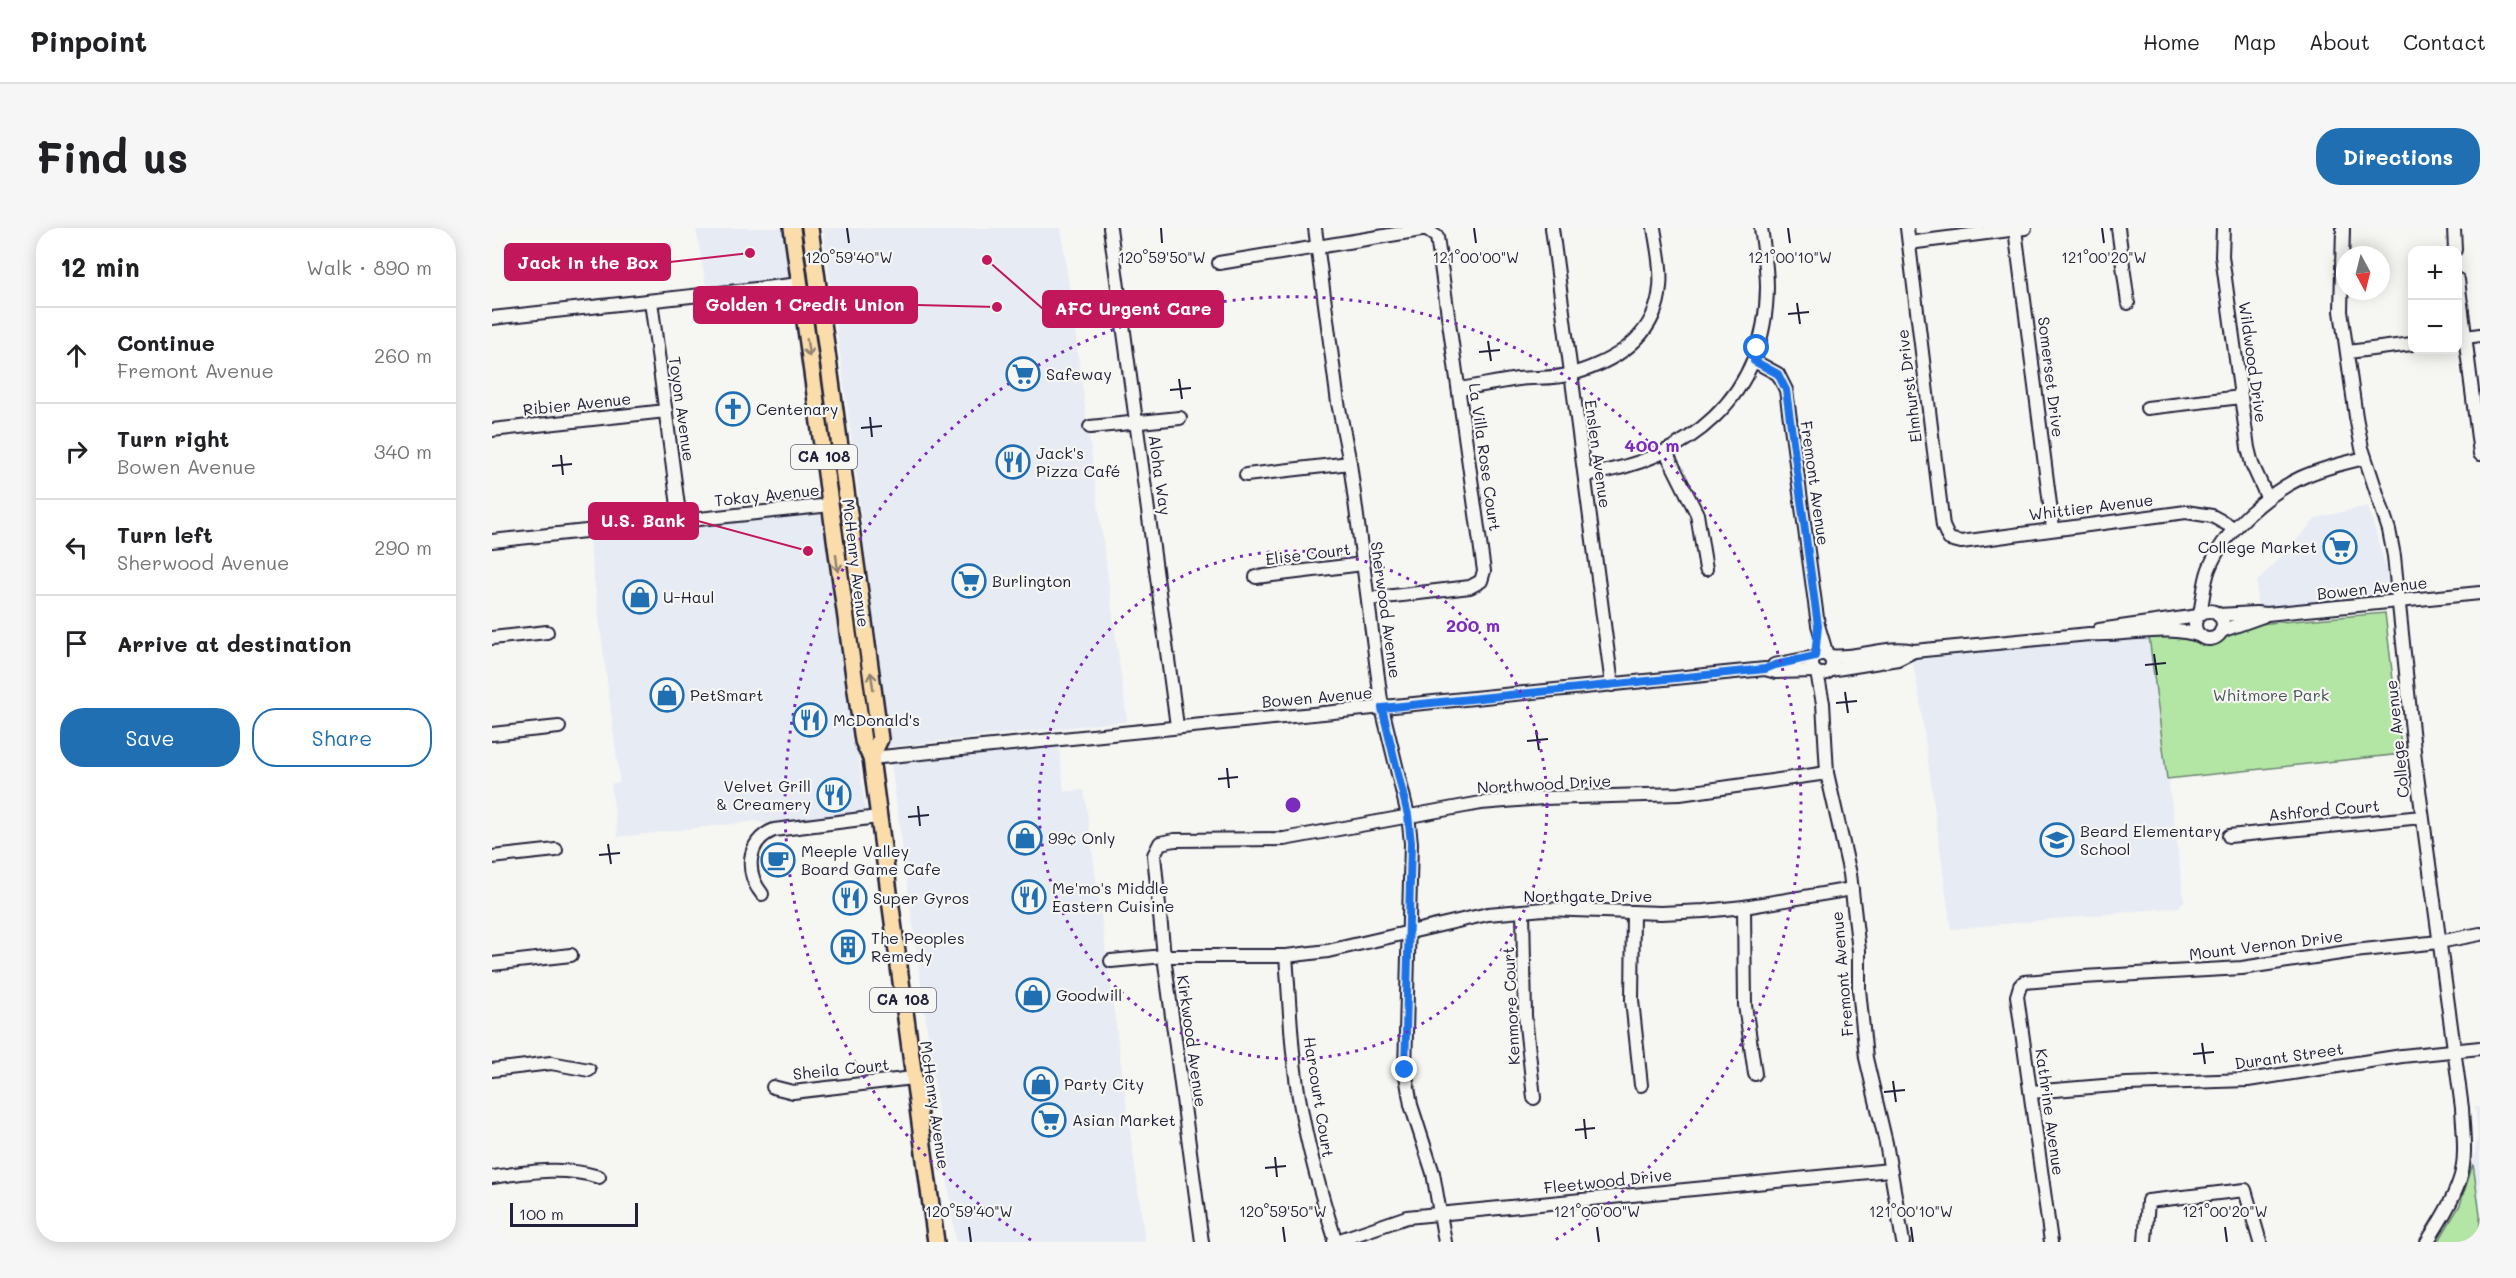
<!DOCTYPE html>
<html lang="en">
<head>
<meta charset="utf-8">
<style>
	body { margin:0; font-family:Mali,sans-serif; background:#f6f6f6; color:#202124 }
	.controls { position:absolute; right:18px; top:18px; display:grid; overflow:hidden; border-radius:12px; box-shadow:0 3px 15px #0003 }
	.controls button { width:54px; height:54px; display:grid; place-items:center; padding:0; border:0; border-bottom:2px solid #e0e0e0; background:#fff; color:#202124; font:30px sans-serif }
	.compass { position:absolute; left:1844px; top:18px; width:54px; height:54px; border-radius:50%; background:#fff; box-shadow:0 3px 15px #0003; rotate:173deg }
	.scale { position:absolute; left:18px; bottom:15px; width:128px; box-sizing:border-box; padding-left:6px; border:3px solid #22223b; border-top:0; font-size:16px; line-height:21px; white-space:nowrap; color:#22223b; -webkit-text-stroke:4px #f6f6f2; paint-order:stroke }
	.stop { position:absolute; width:18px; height:18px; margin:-14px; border:4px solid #1a73e8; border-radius:50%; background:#fff }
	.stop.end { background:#1a73e8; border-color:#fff; box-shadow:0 2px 6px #0008 }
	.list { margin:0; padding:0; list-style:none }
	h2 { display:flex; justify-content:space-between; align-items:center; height:78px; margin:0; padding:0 24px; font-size:26px }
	h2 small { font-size:20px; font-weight:400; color:#757577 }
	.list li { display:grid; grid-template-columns:39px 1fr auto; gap:18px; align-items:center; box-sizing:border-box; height:96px; padding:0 24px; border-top:2px solid #e0e0e0 }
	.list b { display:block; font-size:22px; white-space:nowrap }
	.list p { margin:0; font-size:20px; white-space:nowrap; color:#757577 }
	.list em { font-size:20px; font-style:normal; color:#757577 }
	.actions { display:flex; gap:12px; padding:18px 24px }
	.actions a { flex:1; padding:14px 0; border:2px solid #1f6fb2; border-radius:24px; text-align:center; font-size:21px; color:#1f6fb2 }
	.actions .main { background:#1f6fb2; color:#fff }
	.icon { flex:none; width:33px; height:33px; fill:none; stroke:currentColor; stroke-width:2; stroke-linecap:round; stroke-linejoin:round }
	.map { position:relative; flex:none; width:1988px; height:1014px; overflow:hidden; border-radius:24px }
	header { display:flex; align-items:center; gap:36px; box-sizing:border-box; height:84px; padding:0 30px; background:#fff; border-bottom:2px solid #e0e0e0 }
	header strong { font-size:28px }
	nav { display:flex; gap:33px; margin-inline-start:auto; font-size:21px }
	.intro { display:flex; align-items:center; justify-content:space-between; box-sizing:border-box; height:144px; padding:0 36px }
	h1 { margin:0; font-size:42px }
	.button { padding:15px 27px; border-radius:24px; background:#1f6fb2; color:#fff; font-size:21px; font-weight:700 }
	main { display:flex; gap:36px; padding:0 36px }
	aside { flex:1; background:#fff; border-radius:24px; box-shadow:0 3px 15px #0003 }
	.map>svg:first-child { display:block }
	.built { fill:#e6ebf4 }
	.green { fill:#b3e5a5; stroke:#6a8470; stroke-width:1.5 }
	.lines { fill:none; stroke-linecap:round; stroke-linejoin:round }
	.minor-casing { stroke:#22223b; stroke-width:16 }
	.major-casing { stroke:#22223b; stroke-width:20 }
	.minor { stroke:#f6f6f2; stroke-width:12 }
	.major { stroke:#faddab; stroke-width:15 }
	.oneway { stroke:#8e8073 }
	.route { stroke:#1a73e8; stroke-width:8 }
	.ticks { fill:none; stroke:#22223b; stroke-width:2 }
	.ring { fill:none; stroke:#7b2cbf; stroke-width:3; stroke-dasharray:3 6 }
	.labels { text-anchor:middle; stroke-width:4.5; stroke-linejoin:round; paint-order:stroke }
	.shield { fill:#f6f6f2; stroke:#626272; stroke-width:1.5 }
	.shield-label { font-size:15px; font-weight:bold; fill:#22223b }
	.street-label { font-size:16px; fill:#22223b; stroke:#f6f6f2 }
	.poi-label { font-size:16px; fill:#22223b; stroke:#f6f6f2; text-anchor:start }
	.park-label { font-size:16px; fill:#465356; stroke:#f6f6f2 }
	.ticks-label { font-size:15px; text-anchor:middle; fill:#22223b; stroke:#f6f6f2; stroke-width:4.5; stroke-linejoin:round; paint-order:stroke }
	.centre { fill:#7b2cbf; stroke:#f6f6f2; stroke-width:3 }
	.ring-label { font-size:18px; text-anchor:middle; font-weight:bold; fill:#7b2cbf; stroke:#f6f6f2; stroke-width:4.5; stroke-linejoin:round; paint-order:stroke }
	.leader { fill:none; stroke:#c2185b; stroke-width:2 }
	.callout-dot { fill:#c2185b; stroke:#f6f6f2; stroke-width:2 }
	.callout { fill:#c2185b; stroke:#c2185b; stroke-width:2 }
	.callout-label { font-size:18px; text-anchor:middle; font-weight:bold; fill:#fff }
</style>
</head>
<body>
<header>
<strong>Pinpoint</strong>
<nav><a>Home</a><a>Map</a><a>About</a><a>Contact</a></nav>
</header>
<div class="intro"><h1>Find us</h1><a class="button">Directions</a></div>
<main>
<aside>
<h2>12 min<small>Walk · 890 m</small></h2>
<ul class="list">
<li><svg class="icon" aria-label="ahead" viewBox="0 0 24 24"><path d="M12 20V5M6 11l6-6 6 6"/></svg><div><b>Continue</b><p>Fremont Avenue</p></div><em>260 m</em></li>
<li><svg class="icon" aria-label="right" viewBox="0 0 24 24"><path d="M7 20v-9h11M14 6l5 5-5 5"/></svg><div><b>Turn right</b><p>Bowen Avenue</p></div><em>340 m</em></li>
<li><svg class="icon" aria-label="left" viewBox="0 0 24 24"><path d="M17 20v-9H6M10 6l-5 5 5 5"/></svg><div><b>Turn left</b><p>Sherwood Avenue</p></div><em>290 m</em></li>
<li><svg class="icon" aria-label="arrive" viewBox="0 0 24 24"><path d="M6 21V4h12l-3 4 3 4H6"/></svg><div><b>Arrive at destination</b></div></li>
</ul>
<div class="actions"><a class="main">Save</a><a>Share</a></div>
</aside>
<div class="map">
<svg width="1988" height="1014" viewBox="0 0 1988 1014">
	<rect width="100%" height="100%" fill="#f6f6f2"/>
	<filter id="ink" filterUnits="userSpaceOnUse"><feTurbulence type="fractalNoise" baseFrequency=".0167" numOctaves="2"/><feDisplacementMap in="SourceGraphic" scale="12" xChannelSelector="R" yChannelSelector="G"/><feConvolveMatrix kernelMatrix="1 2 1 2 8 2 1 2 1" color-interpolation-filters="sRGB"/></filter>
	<g filter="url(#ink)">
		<!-- built -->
		<g class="built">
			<polygon points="204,0 295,0 302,53 215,63"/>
			<polygon points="331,0 569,0 635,493 395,519 365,251"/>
			<polygon points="1876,278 1902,368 1765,382 1765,354 1825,290"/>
			<polygon points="332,284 374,585 276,597 264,593 126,609 119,556 128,554 97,311"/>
			<polygon points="1657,405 1692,672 1687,679 1459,701 1426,459 1420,432"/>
			<polygon points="567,518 572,564 592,562 653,1014 464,1014 399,534"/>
			<polygon points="1983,879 1988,879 1988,989 1981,936 1986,907"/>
		</g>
		<!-- green -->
		<g class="green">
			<polygon points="1893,385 1910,526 1675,551 1657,408 1672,406 1722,414 1737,404 1754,397"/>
			<polygon points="1981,936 1988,987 1988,1014 1946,1014 1968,977"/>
		</g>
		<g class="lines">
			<!-- minor casing -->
			<g class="minor-casing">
				<g id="minor">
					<polyline points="618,0 685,498"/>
					<polyline points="823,0 846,175 858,235 890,480 916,587 919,615 913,842 919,877 941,945 953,1014"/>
					<polyline points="1060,0 1120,457"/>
					<polyline points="1415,0 1451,298 1457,311 1469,314 1694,284 1720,288 1742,300"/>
					<polyline points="1626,0 1636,75"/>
					<polyline points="1731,0 1730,28 1756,220 1760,236 1775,269"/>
					<path d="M1851 0 1849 83 1864 189 1870 220 1897 302 1902 328 1923 532 1970 880C1971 902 1975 930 1968 951 1961 973 1947 995 1935 1014"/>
					<polyline points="1962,0 1963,22"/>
					<polyline points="1523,1 1561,300"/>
					<polyline points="1417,15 1533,0"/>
					<polyline points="727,35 929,2 935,2 945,9 992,343 989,353 978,359 876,371"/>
					<polyline points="1966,52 1988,226"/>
					<polyline points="159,73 188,293"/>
					<polyline points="0,90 308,56"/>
					<polyline points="1967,110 1988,107"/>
					<polyline points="1856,124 1920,116"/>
					<polyline points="1262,133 1286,146 1294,162 1326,397 1335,427"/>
					<path d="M967 161C986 158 1006 154 1026 151 1043 149 1063 151 1080 146 1124 133 1164 109 1168 59 1170 40 1165 19 1162 0"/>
					<polyline points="1655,180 1749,169"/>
					<polyline points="598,199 688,190"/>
					<polyline points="0,202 174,183"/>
					<polyline points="1174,224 1205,286 1214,341"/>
					<polyline points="754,247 858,235"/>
					<path d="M1093 247C1196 232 1274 170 1275 59 1275 40 1272 20 1269 0"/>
					<polyline points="0,313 339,277"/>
					<polyline points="764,349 871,336"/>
					<circle cx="1717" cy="397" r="14"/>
					<path d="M1708 386C1711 371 1712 354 1717 341 1725 320 1739 303 1755 288 1794 251 1821 242 1873 230"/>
					<polyline points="1726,387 1764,385 1775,386 1988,365"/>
					<polyline points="1607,402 1706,388"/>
					<polyline points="1729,403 1771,388"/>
					<polyline points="0,410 55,404"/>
					<circle cx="1330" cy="436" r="10"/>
					<path d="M1336 428C1364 432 1396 416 1422 423L1597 406C1635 409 1673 395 1709 408"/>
					<polyline points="1282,437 1322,429"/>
					<polyline points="1338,442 1406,431 1422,423"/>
					<polyline points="1325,445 1331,475 1335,545 1358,646 1367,723 1367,761 1374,830 1394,915 1411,1014"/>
					<polyline points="0,506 67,499"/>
					<polyline points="379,530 1273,441 1284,444 1323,443"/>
					<polyline points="1737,608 1930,589"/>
					<polyline points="0,629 64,622"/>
					<path d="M270 666C253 645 254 613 282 602L386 589"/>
					<polyline points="1252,679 1253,777 1263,846"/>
					<polyline points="1031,683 1033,788 1042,870"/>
					<polyline points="1141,684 1140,772 1149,857"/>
					<path d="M794 728C798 778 799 830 809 880 817 925 830 970 844 1014"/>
					<polyline points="619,733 672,728 794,728 836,723 996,686 1052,681 1169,685 1212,683 1252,679 1360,661"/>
					<polyline points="0,736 79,727"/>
					<polyline points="0,842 59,835 97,842"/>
					<polyline points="281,859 301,864 421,850"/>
					<polyline points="1539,864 1635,856 1756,852 1910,828 1988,820"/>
					<path d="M0 949C37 944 71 938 107 949"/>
					<polyline points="710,1014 672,728 662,627 668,615 683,612 792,611 989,575 1051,570 1188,566 1335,545"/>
					<polyline points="842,1014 915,989 1398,942"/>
					<polyline points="1559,1014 1525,768 1528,758 1532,754 1591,749 1750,740 1862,723 1947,714 1988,706"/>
					<polyline points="1653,1014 1656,973 1753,962 1768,1014"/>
				</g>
			</g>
			<!-- major casing -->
			<g class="major-casing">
				<g id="major">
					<polyline points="300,0 371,513 379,530 444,1014"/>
					<polyline points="318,0 388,511 379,530"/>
				</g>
			</g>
			<!-- minor -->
			<use href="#minor" class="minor"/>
			<!-- major -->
			<use href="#major" class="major"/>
		</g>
		<!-- one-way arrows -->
		<defs><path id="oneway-shaft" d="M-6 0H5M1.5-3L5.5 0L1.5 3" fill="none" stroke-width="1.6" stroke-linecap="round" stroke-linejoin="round" transform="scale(1.5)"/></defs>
		<g class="oneway">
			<use href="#oneway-shaft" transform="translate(316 120) rotate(82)"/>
			<use href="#oneway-shaft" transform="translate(345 335) rotate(83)"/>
			<use href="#oneway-shaft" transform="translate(380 453) rotate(-99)"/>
		</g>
	</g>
	<g class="lines" filter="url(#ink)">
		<!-- route -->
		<polyline class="route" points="913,842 919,615 916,587 890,480 1273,441 1283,437 1323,428 1326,398 1294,162 1286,146 1262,133 1265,120"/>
	</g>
	<!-- ticks -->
	<path class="ticks" d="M355 0 357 15M669 0 670 15M982 0 984 15M1296 0 1298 15M1610 0 1612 15M1305 75 1308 96M1296 86 1317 84M996 113 999 133M987 124 1008 122M687 151 690 171M678 162 699 160M378 189 380 209M369 200 390 198M69 227 71 247M60 238 80 236M1662 426 1665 447M1653 437 1674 435M1353 464 1356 485M1344 475 1365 473M1044 502 1047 522M1035 513 1056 511M735 540 737 560M726 551 746 549M426 578 428 598M416 589 437 587M116 616 119 636M107 627 128 625M1710 815 1713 836M1701 826 1722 824M1401 853 1404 874M1392 864 1413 862M1092 891 1094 911M1083 902 1103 900M783 929 785 949M773 940 794 938M477 999 479 1014M791 999 793 1014M1105 999 1107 1014M1419 999 1421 1014M1733 999 1735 1014"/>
	<!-- distance rings -->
	<g class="ring">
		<circle cx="801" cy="577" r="254"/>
		<path d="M539 1012A508 508 0 1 1 1063 1012"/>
	</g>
	<!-- icons -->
	<defs>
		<g id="supermarket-ring" transform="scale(1.725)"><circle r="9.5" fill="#f6f6f2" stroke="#1f6fb2" stroke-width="1.5"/><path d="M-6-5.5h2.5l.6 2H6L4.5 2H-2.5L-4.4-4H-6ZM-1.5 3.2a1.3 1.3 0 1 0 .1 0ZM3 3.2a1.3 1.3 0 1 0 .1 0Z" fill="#1f6fb2"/></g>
		<g id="church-ring" transform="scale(1.725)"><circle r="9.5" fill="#f6f6f2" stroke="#1f6fb2" stroke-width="1.5"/><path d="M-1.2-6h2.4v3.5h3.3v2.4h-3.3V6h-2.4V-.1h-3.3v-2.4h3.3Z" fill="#1f6fb2"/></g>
		<g id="restaurant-ring" transform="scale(1.725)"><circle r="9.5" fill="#f6f6f2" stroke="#1f6fb2" stroke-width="1.5"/><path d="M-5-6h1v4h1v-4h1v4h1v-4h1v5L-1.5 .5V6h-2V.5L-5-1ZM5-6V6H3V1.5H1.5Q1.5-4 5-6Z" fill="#1f6fb2"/></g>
		<g id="shop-ring" transform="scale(1.725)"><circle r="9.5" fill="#f6f6f2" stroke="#1f6fb2" stroke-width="1.5"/><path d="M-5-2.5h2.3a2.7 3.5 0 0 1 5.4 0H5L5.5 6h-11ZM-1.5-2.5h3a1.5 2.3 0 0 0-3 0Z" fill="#1f6fb2"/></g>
		<g id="school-ring" transform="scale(1.725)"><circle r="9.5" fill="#f6f6f2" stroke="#1f6fb2" stroke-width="1.5"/><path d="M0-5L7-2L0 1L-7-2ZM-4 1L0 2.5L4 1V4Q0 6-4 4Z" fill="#1f6fb2"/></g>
		<g id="cafe-ring" transform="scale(1.725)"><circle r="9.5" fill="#f6f6f2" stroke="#1f6fb2" stroke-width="1.5"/><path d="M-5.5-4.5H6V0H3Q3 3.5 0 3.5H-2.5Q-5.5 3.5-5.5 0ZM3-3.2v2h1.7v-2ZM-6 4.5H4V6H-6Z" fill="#1f6fb2"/></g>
		<g id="building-ring" transform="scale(1.725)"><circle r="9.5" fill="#f6f6f2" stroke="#1f6fb2" stroke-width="1.5"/><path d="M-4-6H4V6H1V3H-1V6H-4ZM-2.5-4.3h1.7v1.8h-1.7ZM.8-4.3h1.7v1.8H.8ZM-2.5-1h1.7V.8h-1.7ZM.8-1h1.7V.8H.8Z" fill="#1f6fb2"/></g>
	</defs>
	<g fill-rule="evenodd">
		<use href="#supermarket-ring" x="531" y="146"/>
		<use href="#church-ring" x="241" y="181"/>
		<use href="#restaurant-ring" x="521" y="234"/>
		<use href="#supermarket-ring" x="1848" y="319"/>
		<use href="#supermarket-ring" x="477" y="353"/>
		<use href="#shop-ring" x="148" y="369"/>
		<use href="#shop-ring" x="175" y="467"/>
		<use href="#restaurant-ring" x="318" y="492"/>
		<use href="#restaurant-ring" x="342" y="567"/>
		<use href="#shop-ring" x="533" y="610"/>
		<use href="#school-ring" x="1565" y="612"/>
		<use href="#cafe-ring" x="286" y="632"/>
		<use href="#restaurant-ring" x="537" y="669"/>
		<use href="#restaurant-ring" x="358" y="670"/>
		<use href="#building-ring" x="356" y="719"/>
		<use href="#shop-ring" x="541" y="767"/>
		<use href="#shop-ring" x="549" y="856"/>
		<use href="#supermarket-ring" x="557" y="892"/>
	</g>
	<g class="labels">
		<!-- shield labels -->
		<g class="shield">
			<rect x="299" y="217" width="66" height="24" rx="4.5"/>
			<rect x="378" y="760" width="66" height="24" rx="4.5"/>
		</g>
		<g class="shield-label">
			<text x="332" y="234">CA 108</text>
			<text x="411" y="777">CA 108</text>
		</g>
		<!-- street labels -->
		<g class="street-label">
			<text transform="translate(1761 134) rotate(82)" y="6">Wildwood Drive</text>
			<text transform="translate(1559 149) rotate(83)" y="6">Somerset Drive</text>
			<text transform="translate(1417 158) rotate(-97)" y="6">Elmhurst Drive</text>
			<text transform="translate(85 176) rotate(-6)" y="6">Ribier Avenue</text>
			<text transform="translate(190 181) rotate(82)" y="6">Toyon Avenue</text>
			<text transform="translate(1106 226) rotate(82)" y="6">Enslen Avenue</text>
			<text transform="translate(993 229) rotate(82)" y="6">La Villa Rose Court</text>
			<text transform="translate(668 247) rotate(82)" y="6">Aloha Way</text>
			<text transform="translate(1323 255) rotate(82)" y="6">Fremont Avenue</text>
			<text transform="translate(275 267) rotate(-6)" y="6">Tokay Avenue</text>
			<text transform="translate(1599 279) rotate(-7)" y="6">Whittier Avenue</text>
			<text transform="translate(816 326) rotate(-7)" y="6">Elise Court</text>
			<text transform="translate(364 335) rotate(83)" y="6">McHenry Avenue</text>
			<text transform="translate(1880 360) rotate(-6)" y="6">Bowen Avenue</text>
			<text transform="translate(894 382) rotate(82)" y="6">Sherwood Avenue</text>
			<text transform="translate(825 469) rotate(-5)" y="6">Bowen Avenue</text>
			<text transform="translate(1905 511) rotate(-96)" y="6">College Avenue</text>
			<text transform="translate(1052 556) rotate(-3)" y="6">Northwood Drive</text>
			<text transform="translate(1832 582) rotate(-5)" y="6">Ashford Court</text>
			<text x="1096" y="674">Northgate Drive</text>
			<text transform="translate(1774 717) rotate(-7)" y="6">Mount Vernon Drive</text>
			<text transform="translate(1350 746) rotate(-95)" y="6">Fremont Avenue</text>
			<text transform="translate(1019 778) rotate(-93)" y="6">Kenmore Court</text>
			<text transform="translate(700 813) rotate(82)" y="6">Kirkwood Avenue</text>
			<text transform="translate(1797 828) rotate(-8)" y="6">Durant Street</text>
			<text transform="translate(349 841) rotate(-6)" y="6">Sheila Court</text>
			<text transform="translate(827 869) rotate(81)" y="6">Harcourt Court</text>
			<text transform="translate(443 877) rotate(82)" y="6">McHenry Avenue</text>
			<text transform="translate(1558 884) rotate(82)" y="6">Kathrine Avenue</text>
			<text transform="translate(1116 953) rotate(-6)" y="6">Fleetwood Drive</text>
		</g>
		<!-- poi labels -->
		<g class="poi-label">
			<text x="554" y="152">Safeway</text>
			<text x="264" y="187">Centenary</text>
			<text x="544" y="231">Jack's<tspan x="544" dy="18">Pizza Café</tspan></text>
			<text x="1825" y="325" text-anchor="end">College Market</text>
			<text x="500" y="359">Burlington</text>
			<text x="171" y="375">U-Haul</text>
			<text x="198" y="473">PetSmart</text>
			<text x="341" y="498">McDonald's</text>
			<text x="319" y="564" text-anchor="end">Velvet Grill<tspan x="319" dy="18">&amp; Creamery</tspan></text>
			<text x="1588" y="609">Beard Elementary<tspan x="1588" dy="18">School</tspan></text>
			<text x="556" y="616">99¢ Only</text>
			<text x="309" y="629">Meeple Valley<tspan x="309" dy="18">Board Game Cafe</tspan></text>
			<text x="560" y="666">Me'mo's Middle<tspan x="560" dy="18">Eastern Cuisine</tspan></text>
			<text x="381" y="676">Super Gyros</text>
			<text x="379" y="716">The Peoples<tspan x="379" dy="18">Remedy</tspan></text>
			<text x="564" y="773">Goodwill</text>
			<text x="572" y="862">Party City</text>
			<text x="580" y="898">Asian Market</text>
		</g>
		<!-- park labels -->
		<g class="park-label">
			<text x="1779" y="473">Whitmore Park</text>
		</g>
	</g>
	<g class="ticks-label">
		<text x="357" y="35">120°59'40"W</text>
		<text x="670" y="35">120°59'50"W</text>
		<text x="984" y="35">121°00'00"W</text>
		<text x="1298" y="35">121°00'10"W</text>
		<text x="1612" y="35">121°00'20"W</text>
		<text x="477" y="989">120°59'40"W</text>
		<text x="791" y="989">120°59'50"W</text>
		<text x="1105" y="989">121°00'00"W</text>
		<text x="1419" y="989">121°00'10"W</text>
		<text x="1733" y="989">121°00'20"W</text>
	</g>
	<circle cx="801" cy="577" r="9" class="centre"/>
	<g class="ring-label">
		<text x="1160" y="224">400 m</text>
		<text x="981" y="404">200 m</text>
	</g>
	<!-- callouts -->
	<path class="leader" d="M258 25L178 34M505 79L425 77M495 32L551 81M316 323L206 293"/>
	<g class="callout-dot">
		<circle cx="258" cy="25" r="6"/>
		<circle cx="505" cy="79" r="6"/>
		<circle cx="495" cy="32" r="6"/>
		<circle cx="316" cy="323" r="6"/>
	</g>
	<g class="callout">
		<rect x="13" y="16" width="165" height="36" rx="6"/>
		<rect x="202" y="59" width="223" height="36" rx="6"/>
		<rect x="551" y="63" width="180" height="36" rx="6"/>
		<rect x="97" y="275" width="109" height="36" rx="6"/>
	</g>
	<g class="callout-label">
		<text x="96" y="41">Jack in the Box</text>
		<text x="313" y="83">Golden 1 Credit Union</text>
		<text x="641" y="87">AFC Urgent Care</text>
		<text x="151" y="299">U.S. Bank</text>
	</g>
</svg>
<div class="controls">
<button>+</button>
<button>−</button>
</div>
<svg class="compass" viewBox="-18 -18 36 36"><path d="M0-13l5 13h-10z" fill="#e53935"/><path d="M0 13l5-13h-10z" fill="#757577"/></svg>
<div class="scale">100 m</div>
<div class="stop" style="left:1265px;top:120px"></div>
<div class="stop end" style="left:913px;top:842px"></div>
</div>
</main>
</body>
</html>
